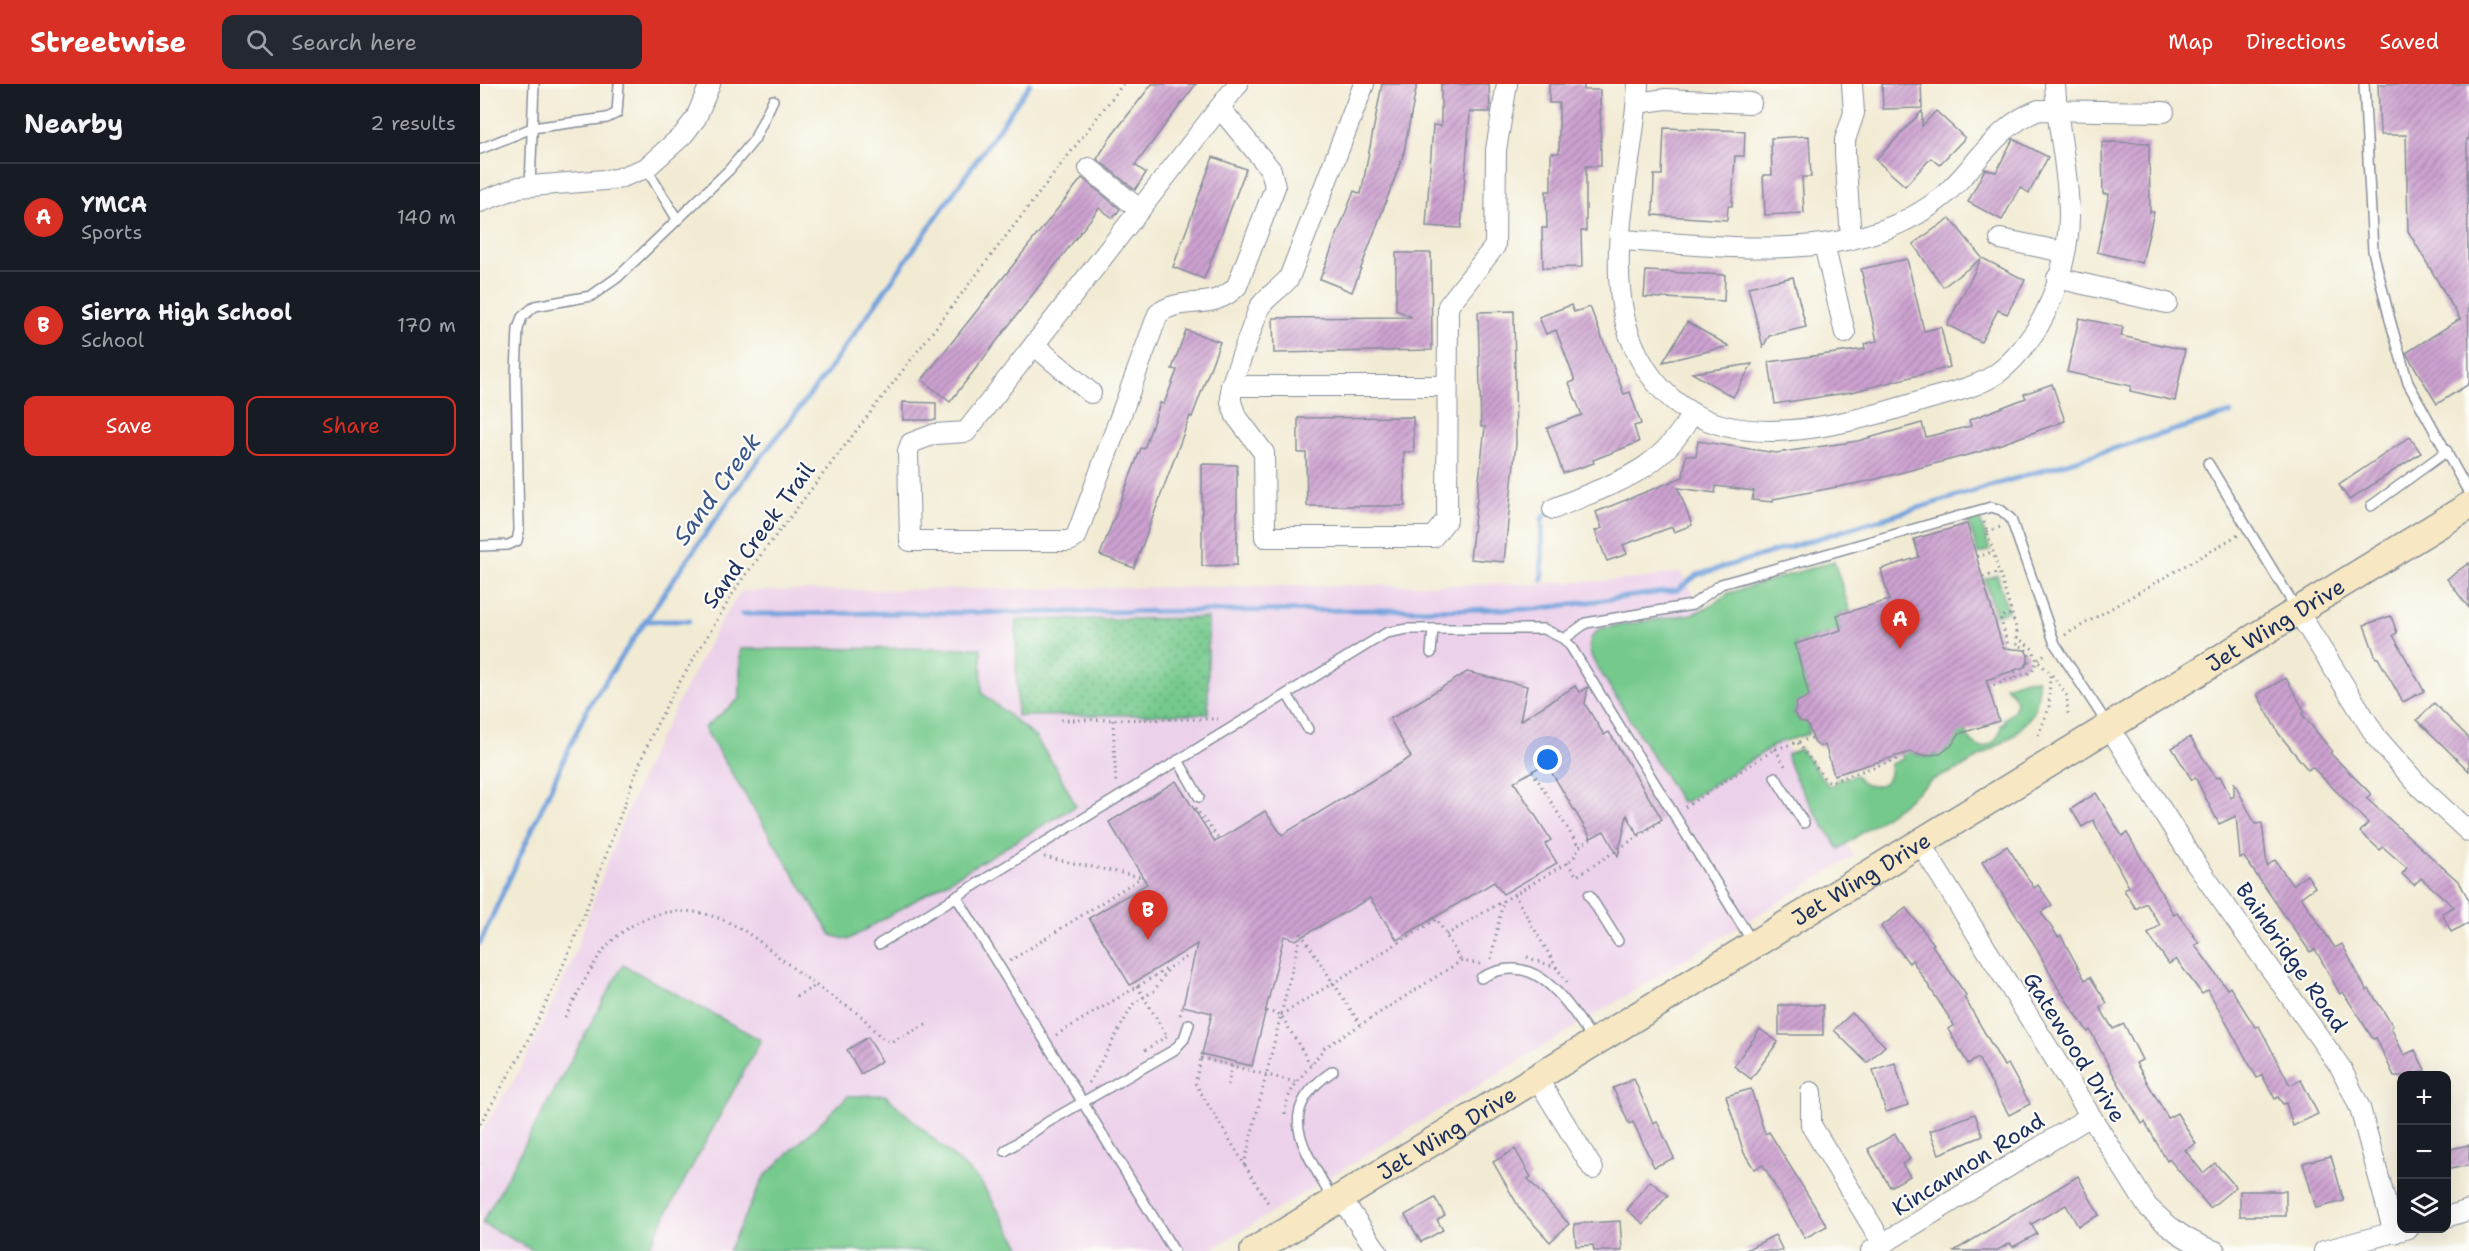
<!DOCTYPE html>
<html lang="en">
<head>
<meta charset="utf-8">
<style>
	body { margin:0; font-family:"Shantell Sans",sans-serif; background:#242831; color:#f1f3f6 }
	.controls { position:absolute; right:18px; bottom:18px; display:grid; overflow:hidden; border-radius:12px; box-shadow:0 6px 24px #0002 }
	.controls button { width:54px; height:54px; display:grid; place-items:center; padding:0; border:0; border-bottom:2px solid #363941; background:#171b24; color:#f1f3f6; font:30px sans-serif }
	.you { position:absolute; left:1068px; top:676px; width:21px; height:21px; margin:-15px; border:4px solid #fff; border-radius:50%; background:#1a73e8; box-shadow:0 0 0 9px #1a73e833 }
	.badge { display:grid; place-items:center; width:39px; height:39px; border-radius:50%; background:#d93025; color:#fff; font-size:20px; font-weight:700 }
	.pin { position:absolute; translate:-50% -50px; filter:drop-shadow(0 2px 3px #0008) }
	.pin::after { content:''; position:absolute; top:32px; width:21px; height:18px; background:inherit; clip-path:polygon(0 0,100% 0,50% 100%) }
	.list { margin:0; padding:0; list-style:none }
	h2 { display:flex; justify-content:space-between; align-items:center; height:78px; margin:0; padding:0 24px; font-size:26px }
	h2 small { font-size:20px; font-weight:400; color:#9ea1a6 }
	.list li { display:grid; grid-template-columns:39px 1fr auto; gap:18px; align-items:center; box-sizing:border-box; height:108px; padding:0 24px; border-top:2px solid #363941 }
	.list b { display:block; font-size:22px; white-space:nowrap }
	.list p { margin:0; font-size:20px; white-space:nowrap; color:#9ea1a6 }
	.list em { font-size:20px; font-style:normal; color:#9ea1a6 }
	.actions { display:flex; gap:12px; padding:18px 24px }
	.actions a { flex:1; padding:14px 0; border:2px solid #d93025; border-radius:12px; text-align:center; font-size:21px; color:#d93025 }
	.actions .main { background:#d93025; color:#fff }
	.icon { flex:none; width:33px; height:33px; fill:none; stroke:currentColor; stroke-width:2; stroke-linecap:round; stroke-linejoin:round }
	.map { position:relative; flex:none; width:1989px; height:1167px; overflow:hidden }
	header { display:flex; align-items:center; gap:36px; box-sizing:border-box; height:84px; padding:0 30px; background:#d93025; color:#fff }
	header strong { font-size:28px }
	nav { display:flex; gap:33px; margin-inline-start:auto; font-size:21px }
	.search { width:420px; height:54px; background:#242831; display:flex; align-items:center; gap:15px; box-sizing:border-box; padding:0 21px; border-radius:12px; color:#9ea1a6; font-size:22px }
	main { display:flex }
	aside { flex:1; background:#171b24 }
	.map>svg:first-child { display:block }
	.built { fill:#ecd1ea }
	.grass { fill:#75c98c; stroke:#487c75; stroke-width:1.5 }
	.park { fill:url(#park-dots); stroke:#487c75; stroke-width:1.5 }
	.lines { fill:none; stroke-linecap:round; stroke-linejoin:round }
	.stream { stroke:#72a1db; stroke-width:5 }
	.building { fill:url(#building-hatch) }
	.service-casing { stroke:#868d99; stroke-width:12 }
	.minor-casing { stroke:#868d99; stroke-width:22 }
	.secondary-casing { stroke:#868d99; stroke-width:30 }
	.path { stroke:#868d99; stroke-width:3; stroke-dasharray:1.5 4.5; stroke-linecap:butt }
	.service { stroke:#fff; stroke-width:9 }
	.minor { stroke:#fff; stroke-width:20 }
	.secondary { stroke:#f7e8c3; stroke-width:27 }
	.labels { text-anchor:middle; stroke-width:4.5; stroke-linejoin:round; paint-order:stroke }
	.street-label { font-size:22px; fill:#1b2f5e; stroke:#fdfcf7 }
	.water-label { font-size:24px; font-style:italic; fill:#39578a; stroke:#fdfcf7 }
</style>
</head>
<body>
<header>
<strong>Streetwise</strong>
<div class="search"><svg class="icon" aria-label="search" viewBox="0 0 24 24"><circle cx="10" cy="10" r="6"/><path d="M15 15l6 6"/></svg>Search here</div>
<nav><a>Map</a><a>Directions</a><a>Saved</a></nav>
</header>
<main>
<aside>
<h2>Nearby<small>2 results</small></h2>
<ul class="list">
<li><span class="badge">A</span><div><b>YMCA</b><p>Sports</p></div><em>140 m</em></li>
<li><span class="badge">B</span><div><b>Sierra High School</b><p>School</p></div><em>170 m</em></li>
</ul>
<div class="actions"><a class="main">Save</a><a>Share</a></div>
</aside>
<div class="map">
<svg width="1989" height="1167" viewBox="0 0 1989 1167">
	<defs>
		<pattern id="park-dots" width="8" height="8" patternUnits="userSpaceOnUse" patternTransform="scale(1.5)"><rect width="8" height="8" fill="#75c98c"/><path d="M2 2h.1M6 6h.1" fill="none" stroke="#5fa476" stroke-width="1.8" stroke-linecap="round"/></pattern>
		<pattern id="building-hatch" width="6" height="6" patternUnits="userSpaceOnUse" patternTransform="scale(1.5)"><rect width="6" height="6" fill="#cda2d0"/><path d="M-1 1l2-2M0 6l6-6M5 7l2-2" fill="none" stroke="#a684ac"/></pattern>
	</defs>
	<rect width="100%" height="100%" fill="#fdfcf7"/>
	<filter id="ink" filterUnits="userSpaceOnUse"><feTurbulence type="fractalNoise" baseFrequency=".0167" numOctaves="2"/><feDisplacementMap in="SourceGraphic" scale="12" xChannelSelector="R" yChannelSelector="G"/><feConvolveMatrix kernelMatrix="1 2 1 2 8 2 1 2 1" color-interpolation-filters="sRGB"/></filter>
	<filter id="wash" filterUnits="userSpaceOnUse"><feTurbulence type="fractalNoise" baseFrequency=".008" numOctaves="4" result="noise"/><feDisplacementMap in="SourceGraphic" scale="24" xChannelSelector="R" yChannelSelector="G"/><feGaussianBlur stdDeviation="1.35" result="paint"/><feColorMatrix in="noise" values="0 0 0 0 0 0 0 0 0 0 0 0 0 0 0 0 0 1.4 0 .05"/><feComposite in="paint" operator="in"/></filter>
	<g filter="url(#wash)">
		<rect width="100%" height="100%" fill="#f2ebd4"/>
		<!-- built -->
		<polygon class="built" points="1200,488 1374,772 729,1167 0,1167 0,1050 39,988 89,885 137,752 174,664 241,537 261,507 1055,500 1160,495"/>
		<!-- grass -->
		<g class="grass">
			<polygon points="1499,432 1510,466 1498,470 1488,436"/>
			<path d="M1354 477 1370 527 1357 531 1361 546 1315 560 1330 614 1317 618 1314 629 1320 637H1328L1329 650 1298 659 1207 717 1201 718 1113 576C1107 563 1108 551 1123 544L1211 530 1227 524 1249 509Z"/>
			<polygon points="1517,491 1528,527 1516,531 1505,495"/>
			<polygon points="501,564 502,609 555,653 576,684 596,722 368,856 351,851 224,644 260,614 260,565"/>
			<path d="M1545 595 1558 596V613L1554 628 1535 651 1481 684 1452 696 1420 722 1359 765C1347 747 1307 688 1307 670L1320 665 1349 702 1356 699V696L1376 691C1386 710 1415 703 1410 680L1423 675 1418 657C1445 685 1470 672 1483 639 1486 644 1487 653 1491 657 1504 672 1522 655 1521 641L1525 639 1524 635C1541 626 1538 612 1525 602Z"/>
			<polygon points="143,881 281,956 166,1167 54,1167 2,1139"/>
			<polygon points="405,1011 500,1097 543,1167 248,1167 284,1093 368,1012"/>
		</g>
		<!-- park -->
		<polygon class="park" points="728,534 728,630 537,632 536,536"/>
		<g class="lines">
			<!-- stream -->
			<g class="stream">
				<polyline points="1062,496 1062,434 1071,427"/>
				<polyline points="262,530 1056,525 1198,506 1217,491 1751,329"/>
				<polyline points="165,537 209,537"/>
				<polyline points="0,859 108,623 191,499 264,395 346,290 550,0"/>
			</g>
		</g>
		<g id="blocks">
			<!-- building -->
			<g class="building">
				<polygon points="672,0 716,0 655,81 666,89 655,106 617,75 630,54"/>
				<polygon points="902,0 937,0 923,72 872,208 840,195 874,107 881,110"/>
				<polygon points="961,0 1009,0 1010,28 990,28 981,144 946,142 953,41 961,42"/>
				<polygon points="1069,0 1104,0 1104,6 1120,6 1121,82 1106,82 1106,147 1101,147 1102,183 1063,184 1062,144 1067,144 1066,107 1071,107 1071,69 1079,69 1079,19 1069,19"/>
				<polygon points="1402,0 1441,0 1442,24 1403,25"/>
				<polygon points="1898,0 1989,0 1989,55 1987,55 1989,300 1957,320 1926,269 1980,235 1928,147 1926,51 1900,51"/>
				<polygon points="1442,27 1442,42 1456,27 1485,54 1459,81 1451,74 1425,102 1396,76"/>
				<polygon points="1184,44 1265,47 1264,72 1255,72 1252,122 1248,122 1247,136 1173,131 1174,91 1182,91"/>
				<polygon points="1329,52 1331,93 1322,93 1324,129 1285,131 1283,91 1292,91 1291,54"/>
				<polygon points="1533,55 1568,73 1549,109 1540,103 1522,136 1488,118 1505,85 1516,88"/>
				<polygon points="1622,58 1669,59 1670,128 1674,128 1662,179 1617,168 1629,110 1623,110"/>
				<polygon points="733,73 766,85 724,195 693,183"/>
				<polygon points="602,94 640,125 633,134 619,124 470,318 442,296"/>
				<polygon points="1470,134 1502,174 1545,196 1527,230 1518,226 1501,258 1467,241 1501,175 1463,203 1433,160"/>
				<polygon points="916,169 951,169 952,266 794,269 793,234 932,233 916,226"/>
				<polygon points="1427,175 1444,247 1461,243 1470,283 1372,308 1295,320 1289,278 1385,265 1384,260 1397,257 1381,185"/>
				<polygon points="1166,187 1245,191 1244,217 1164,213"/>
				<polygon points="1313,193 1326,243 1289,252 1283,263 1268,203"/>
				<polygon points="1091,221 1094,228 1110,223 1144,310 1150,308 1161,340 1154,342 1159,358 1113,376 1114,379 1083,389 1067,344 1102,331 1089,299 1095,297 1076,246 1066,250 1059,233"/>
				<polygon points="1034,227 1036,359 1024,478 990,475 1005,343 1001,343 998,228"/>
				<polygon points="1599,234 1643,243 1641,252 1705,266 1695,317 1650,307 1651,302 1587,288"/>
				<polygon points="1207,238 1249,262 1183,278"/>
				<polygon points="706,246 740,258 712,333 710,332 654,484 620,471 661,364 664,365 680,319 684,320 697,286 692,285"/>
				<polygon points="1272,280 1253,313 1212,289"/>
				<polygon points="1572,300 1585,337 1499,368 1389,397 1293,415 1293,418 1272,416 1274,407 1236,402 1235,409 1198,404 1212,441 1194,448 1192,443 1143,461 1147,470 1127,477 1115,447 1122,444 1116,428 1203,393 1206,371 1216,372 1218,357 1296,369 1378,357 1442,339 1446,353 1491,342 1489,336 1546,314 1544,310"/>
				<polygon points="423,318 456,319 456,336 423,336"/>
				<polygon points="933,333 934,368 924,368 925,422 827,422 826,369 818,369 818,334"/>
				<polygon points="1930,353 1941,369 1869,416 1859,401"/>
				<polygon points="722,380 757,381 757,481 722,482"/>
				<polygon points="1487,440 1523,564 1545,566 1548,571 1548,578 1544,583 1506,596 1519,637 1479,650 1472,661 1460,670 1443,672 1430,668 1354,691 1345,661 1340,663 1335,659 1327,639 1320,637 1314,629 1317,618 1329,612 1315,560 1361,546 1357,531 1409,516 1401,485 1439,473 1434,455"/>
				<polygon points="1989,479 1989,524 1967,495"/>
				<polygon points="1911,532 1917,549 1913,551 1944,607 1923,618 1898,574 1896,574 1884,541"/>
				<polygon points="987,588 1047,602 1040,637 1095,602 1099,608 1108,603 1105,620 1124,651 1129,648 1182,735 1158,751 1147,731 1138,772 1124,747 1111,754 1066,679 1034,698 1071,756 1065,760 1077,779 1023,810 1014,798 917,856 890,814 816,856 804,852 772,982 722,970 732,929 703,922 717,860 650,901 609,834 667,800 629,738 696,697 735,758 785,727 802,751 931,673 910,635"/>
				<polygon points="1806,594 1825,628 1822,630 1852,667 1850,669 1891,710 1886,714 1979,798 1989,816 1989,839 1971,848 1962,829 1974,823 1941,794 1934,801 1922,790 1927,784 1903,763 1900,766 1880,748 1888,739 1832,683 1828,686 1799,650 1777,610"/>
				<polygon points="1954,619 1989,654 1989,687 1937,636"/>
				<polygon points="1710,653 1736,694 1740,692 1751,714 1754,712 1754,698 1775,740 1782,739 1787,782 1795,776 1812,801 1827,791 1835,803 1821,813 1855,864 1862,860 1887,907 1889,905 1913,942 1911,944 1924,971 1935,966 1945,986 1934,992 1914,992 1896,954 1893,955 1863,908 1860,910 1835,865 1830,868 1764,773 1760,774 1756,732 1739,740 1715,693 1712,696 1692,664"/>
				<polygon points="1616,709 1642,752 1647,749 1694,831 1697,829 1719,859 1715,861 1747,905 1750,903 1775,943 1779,942 1810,1001 1821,996 1838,1030 1813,1042 1806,1019 1803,1020 1798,1013 1795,1015 1782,991 1777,994 1728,906 1722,910 1696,875 1689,880 1668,850 1680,841 1666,819 1656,825 1644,806 1649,803 1613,736 1602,743 1591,725"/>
				<polygon points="1527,762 1554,804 1558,801 1572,821 1561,828 1578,853 1581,852 1605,896 1610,893 1627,919 1620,924 1633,945 1644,940 1662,976 1656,979 1688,1034 1697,1029 1716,1060 1705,1066 1723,1089 1735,1079 1756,1103 1730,1124 1689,1075 1687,1077 1665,1038 1662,1040 1633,990 1610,946 1608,948 1578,904 1553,858 1502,778"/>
				<polygon points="1426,824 1454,860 1452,861 1486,911 1484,913 1524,982 1528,980 1550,1020 1529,1031 1498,974 1488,980 1468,945 1474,941 1432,876 1429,879 1401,843"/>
				<rect x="1299" y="921" width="44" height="30"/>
				<polygon points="1372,929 1405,962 1387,979 1354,946"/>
				<polygon points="1280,945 1298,958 1271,995 1254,982"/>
				<polygon points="388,953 402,977 381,990 367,966"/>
				<polygon points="1415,979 1428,1021 1406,1028 1393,986"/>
				<polygon points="1154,995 1173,1039 1177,1037 1194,1074 1174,1083 1153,1038 1149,1040 1133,1004"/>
				<polygon points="1271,1005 1285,1050 1289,1048 1347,1142 1325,1154 1283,1081 1274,1085 1264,1069 1246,1012"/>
				<polygon points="1495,1030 1503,1052 1459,1070 1450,1047"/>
				<polygon points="1415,1050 1430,1075 1422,1080 1430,1092 1410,1103 1388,1065"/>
				<polygon points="1989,1061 1989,1081 1966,1086 1966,1066"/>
				<polygon points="1035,1065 1051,1093 1048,1095 1089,1140 1070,1158 1040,1125 1013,1078"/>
				<polygon points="1851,1072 1864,1117 1836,1124 1823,1079"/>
				<polygon points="1598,1092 1619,1131 1598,1142 1586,1121 1551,1140 1557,1150 1533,1163 1530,1159 1516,1167 1474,1167"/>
				<polygon points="1170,1097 1188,1111 1164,1140 1147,1126"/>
				<rect x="1760" y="1107" width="46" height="25"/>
				<polygon points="955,1114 965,1131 957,1136 963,1146 941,1158 925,1131"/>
				<polygon points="1140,1137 1142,1167 1114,1167 1113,1161 1096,1162 1094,1140"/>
				<polygon points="1295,1151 1303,1167 1264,1167"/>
			</g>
		</g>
	</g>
	<g filter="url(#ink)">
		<use href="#blocks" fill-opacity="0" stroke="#868d99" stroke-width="1.5"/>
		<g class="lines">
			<!-- service casing -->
			<g class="service-casing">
				<g id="service">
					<polyline points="1884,0 1893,167 1910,236 1928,299 1989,409"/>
					<polyline points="0,65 52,44 127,34 137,29 139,0"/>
					<polyline points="166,84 197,135"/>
					<polyline points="50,102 54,0"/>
					<polyline points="1728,379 1817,526"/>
					<polyline points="1891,422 1967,367"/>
					<polyline points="0,462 28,461 37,457 39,447 36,289 38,245 42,233 55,222 111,212 138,193 249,86 274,56 293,16"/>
					<polyline points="1084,555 1106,539 1212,521 1241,500 1511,423 1521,426 1531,435 1575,560 1628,641"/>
					<polyline points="951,569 953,545"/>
					<polyline points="807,610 828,645"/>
					<polyline points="698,676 719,713"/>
					<polyline points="1295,693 1324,739"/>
					<polyline points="1109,811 1138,857"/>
					<polyline points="476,812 694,1167"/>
					<polyline points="399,860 906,549 927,545 1064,545 1084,555 1091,563 1273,859"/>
					<path d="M1001 894C1057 863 1085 918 1114 956"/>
					<polyline points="525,1067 568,1038 694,966 704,955 709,940"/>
					<path d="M852 1115C826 1065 791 1028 853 987"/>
				</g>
			</g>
			<!-- minor casing -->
			<g class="minor-casing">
				<g id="minor">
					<path d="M884 0 809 194C799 206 787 212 779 224L751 302V318L756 332 784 369 785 453H953L967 435 968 222 1015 162 1016 66 1027 0"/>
					<path d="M1158 0C1154 79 1123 172 1149 250 1161 283 1182 312 1212 329 1278 367 1381 336 1448 315 1469 309 1494 304 1513 292 1532 280 1547 260 1559 241 1576 211 1589 167 1589 132 1589 88 1577 44 1575 0"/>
					<polyline points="1157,19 1186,15 1271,19"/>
					<path d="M740 24 791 86 795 103 757 202C732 229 702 210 678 230L596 453 589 457H430L428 367 431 359 455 350 486 348 758 0"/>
					<polyline points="609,84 660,126"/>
					<polyline points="0,118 39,103 137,95 166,84 203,51 216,34 230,0"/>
					<polyline points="1371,154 1365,70 1365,56 1374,29 1372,0"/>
					<polyline points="1520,155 1584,168"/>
					<path d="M1140 156C1242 161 1376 184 1462 113 1495 85 1516 41 1559 26L1684 28"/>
					<polyline points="1344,160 1365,249"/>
					<polyline points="1577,194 1687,219"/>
					<polyline points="554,261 611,309"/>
					<polyline points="751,302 967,302"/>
					<path d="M1073 425C1132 399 1180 390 1212 329"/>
					<polyline points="1817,526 1897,654 1941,704 1989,748"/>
					<polyline points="1629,643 1716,780 1861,984 1880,1024 1914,1149"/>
					<path d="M1440 759 1667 1122C1687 1142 1707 1158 1735 1167"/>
					<polyline points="1057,994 1113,1085"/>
					<polyline points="1331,1008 1331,1041 1403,1160"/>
					<polyline points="861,1114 897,1167"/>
					<polyline points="1966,1133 1989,1126"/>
					<polyline points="1391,1167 1609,1033"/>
					<polyline points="1844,1167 1929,1144"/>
				</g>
			</g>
			<!-- secondary casing -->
			<g class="secondary-casing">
				<g id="secondary">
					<path id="s1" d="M774 1167 1989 422"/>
				</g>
			</g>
			<!-- path -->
			<g class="path">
				<polyline points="1504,438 1537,547 1537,561 1543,563 1549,569 1548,580 1534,589 1535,595"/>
				<polyline points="1507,447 1521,443"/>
				<polyline points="1497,473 1512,468"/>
				<polyline points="1503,493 1518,489"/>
				<polyline points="1585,551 1758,451"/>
				<polyline points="1529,565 1520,533 1531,530"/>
				<polyline points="1572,591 1587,612 1588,633"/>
				<polyline points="1508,603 1552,588 1557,577 1553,565 1538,554"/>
				<polyline points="581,636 738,635"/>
				<polyline points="633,636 636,702"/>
				<polyline points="1558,651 1569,624 1570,589 1557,577 1567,568"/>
				<polyline points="1318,659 1344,694 1350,698 1420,674"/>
				<polyline points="1295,665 1307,685"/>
				<polyline points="1052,687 1099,763"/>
				<polyline points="1205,723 1295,665 1332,654"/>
				<polyline points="715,724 739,755"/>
				<polyline points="564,773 661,793"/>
				<polyline points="1087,779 1097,792 1183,736"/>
				<polyline points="1034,810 1077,884"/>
				<polyline points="821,849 880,940"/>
				<polyline points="966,851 1087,779 1094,773 1099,763 1111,754"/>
				<polyline points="1047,873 1077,884 1089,901"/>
				<polyline points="1011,875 1023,817"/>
				<polyline points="530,877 662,793"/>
				<polyline points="657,902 687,952"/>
				<polyline points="316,912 336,902"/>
				<polyline points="786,927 801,931 832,983"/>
				<polyline points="700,931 703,922"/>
				<polyline points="801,931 957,835 981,877"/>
				<path d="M85 933C97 912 112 879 127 862 166 821 215 817 263 846 282 858 299 874 317 887 336 902 357 916 377 929 390 938 395 952 410 958L448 940"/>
				<polyline points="576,951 710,871"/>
				<polyline points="665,966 687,952"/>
				<polyline points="722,970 715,999 788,1119"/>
				<polyline points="721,974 815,998"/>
				<polyline points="609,999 654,919 674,907 689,884"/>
				<polyline points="748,1001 752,982"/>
				<path d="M805 1030C806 1002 829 987 844 964L981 877 1000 880"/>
				<polyline points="0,1040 41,970 74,903 103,834 155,691 173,648 192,611 260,498 643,0"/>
				<polyline points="764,1081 819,857"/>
			</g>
			<!-- service -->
			<use href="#service" class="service"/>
			<!-- minor -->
			<use href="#minor" class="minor"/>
			<!-- secondary -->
			<use href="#secondary" class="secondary"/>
		</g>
	</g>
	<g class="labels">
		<!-- street labels -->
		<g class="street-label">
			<text transform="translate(278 451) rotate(-54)" y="8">Sand Creek Trail</text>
			<text dy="8" stroke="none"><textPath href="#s1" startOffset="1198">Jet Wing Drive</textPath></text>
			<text dy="8" stroke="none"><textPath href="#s1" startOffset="712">Jet Wing Drive</textPath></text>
			<text transform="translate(1812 873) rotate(55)" y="8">Bainbridge Road</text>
			<text transform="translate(1595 963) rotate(58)" y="8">Gatewood Drive</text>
			<text dy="8" stroke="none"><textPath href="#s1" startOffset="226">Jet Wing Drive</textPath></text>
			<text transform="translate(1488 1080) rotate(-32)" y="8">Kincannon Road</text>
		</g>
		<!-- water labels -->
		<g class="water-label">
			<text transform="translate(237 405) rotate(-54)" y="8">Sand Creek</text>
		</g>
	</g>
</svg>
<div class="controls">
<button>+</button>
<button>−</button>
<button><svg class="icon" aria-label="layers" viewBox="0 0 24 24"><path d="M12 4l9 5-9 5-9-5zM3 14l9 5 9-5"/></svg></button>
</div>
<div class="you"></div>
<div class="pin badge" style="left:1420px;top:565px">A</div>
<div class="pin badge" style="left:668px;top:856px">B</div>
</div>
</main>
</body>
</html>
